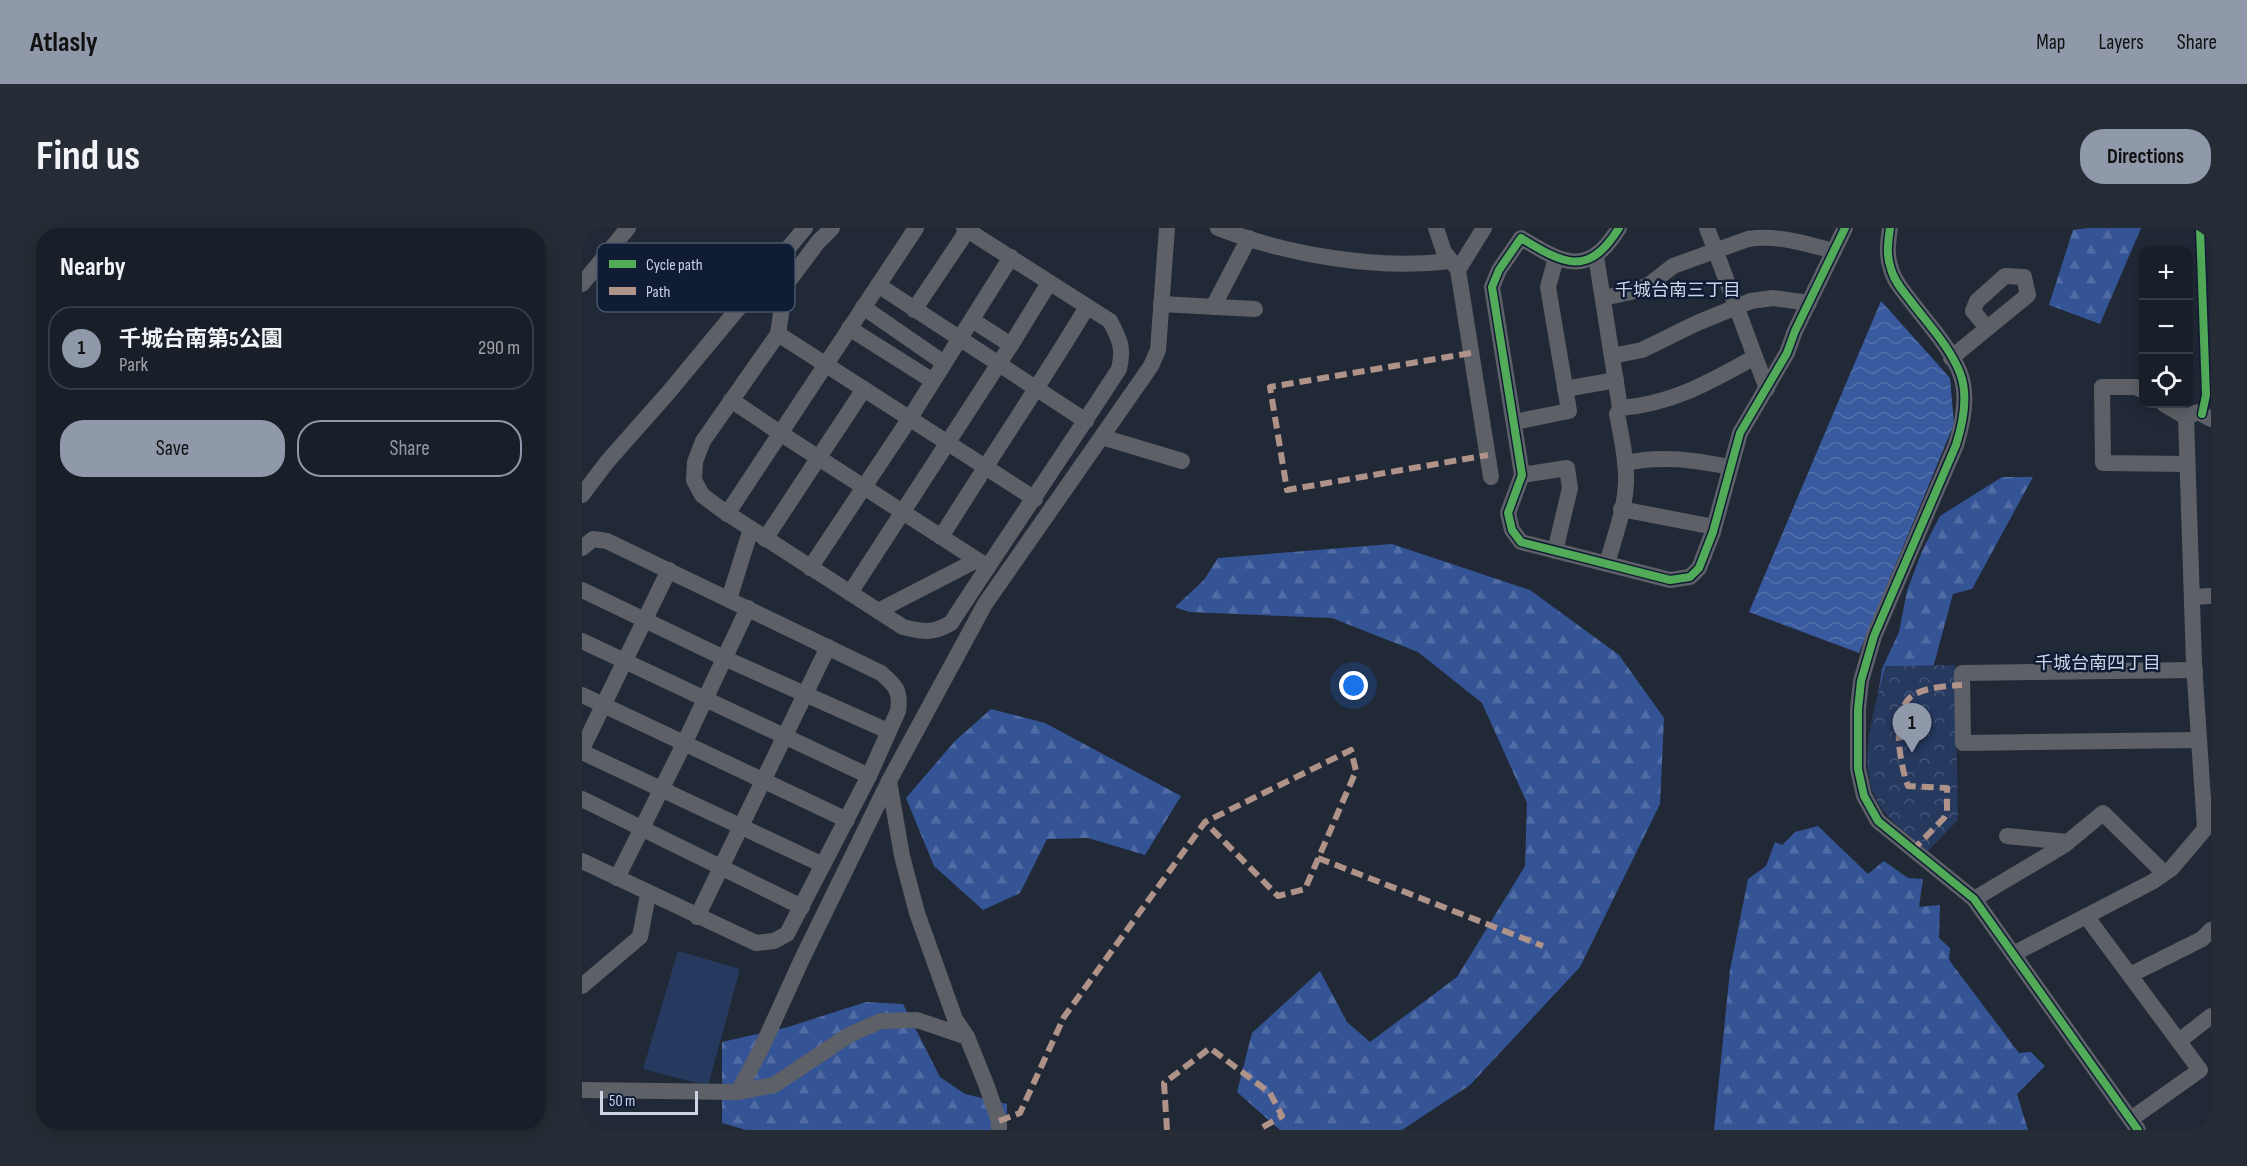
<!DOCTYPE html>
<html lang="en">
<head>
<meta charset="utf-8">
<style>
	body { margin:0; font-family:"Sofia Sans Condensed","Noto Sans JP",sans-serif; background:#262c35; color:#f1f3f6 }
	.controls { position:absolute; right:18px; top:18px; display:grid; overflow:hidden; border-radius:12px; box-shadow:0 3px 15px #0003 }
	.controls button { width:54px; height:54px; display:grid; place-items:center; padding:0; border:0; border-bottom:2px solid #373d46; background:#191f29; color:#f1f3f6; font:30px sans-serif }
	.scale { position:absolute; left:18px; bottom:15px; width:98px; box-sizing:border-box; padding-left:6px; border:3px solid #ccd5e6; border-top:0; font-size:16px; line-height:21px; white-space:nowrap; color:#ccd5e6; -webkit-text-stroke:4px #101c34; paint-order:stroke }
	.you { position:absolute; left:772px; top:458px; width:21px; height:21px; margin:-15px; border:4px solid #fff; border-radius:50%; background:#1a73e8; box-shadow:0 0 0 9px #1a73e833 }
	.badge { display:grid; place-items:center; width:39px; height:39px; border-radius:50%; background:#9099a9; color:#111; font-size:20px; font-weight:700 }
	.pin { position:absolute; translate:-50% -50px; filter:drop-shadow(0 2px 3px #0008) }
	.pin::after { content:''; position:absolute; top:32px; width:21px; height:18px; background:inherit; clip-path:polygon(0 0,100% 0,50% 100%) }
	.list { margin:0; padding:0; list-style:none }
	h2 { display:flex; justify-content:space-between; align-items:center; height:78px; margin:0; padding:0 24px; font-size:26px }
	h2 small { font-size:20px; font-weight:400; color:#9fa2a8 }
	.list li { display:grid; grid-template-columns:39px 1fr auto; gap:18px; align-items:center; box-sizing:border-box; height:84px; margin:0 12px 12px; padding:0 12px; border:2px solid #373d46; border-radius:24px }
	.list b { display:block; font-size:22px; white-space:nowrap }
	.list p { margin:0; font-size:20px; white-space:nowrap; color:#9fa2a8 }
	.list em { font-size:20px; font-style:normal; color:#9fa2a8 }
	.actions { display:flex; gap:12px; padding:18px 24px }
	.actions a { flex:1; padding:14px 0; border:2px solid #9099a9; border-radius:24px; text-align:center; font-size:21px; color:#9099a9 }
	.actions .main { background:#9099a9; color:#111 }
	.icon { flex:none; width:33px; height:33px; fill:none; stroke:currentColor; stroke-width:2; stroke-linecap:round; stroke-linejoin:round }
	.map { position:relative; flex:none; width:1629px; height:902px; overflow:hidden; border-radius:24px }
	header { display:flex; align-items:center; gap:36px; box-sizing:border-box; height:84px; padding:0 30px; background:#9099a9; color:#111 }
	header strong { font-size:28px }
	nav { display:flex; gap:33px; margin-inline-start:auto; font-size:21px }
	.intro { display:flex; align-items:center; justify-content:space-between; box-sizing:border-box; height:144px; padding:0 36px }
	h1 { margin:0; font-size:42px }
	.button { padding:15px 27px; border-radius:24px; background:#9099a9; color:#111; font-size:21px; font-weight:700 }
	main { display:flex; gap:36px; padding:0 36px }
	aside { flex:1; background:#191f29; border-radius:24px; box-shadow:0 3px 15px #0003 }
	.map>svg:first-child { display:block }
	.forest { fill:url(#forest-firs) }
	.park { fill:url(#park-crowns) }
	.pitch { fill:#26395f }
	.water { fill:url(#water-waves) }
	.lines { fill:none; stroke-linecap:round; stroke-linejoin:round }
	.minor { stroke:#5d6066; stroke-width:16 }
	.quiet { stroke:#af9288; stroke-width:6; stroke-dasharray:12 6; stroke-linecap:butt }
	.cycleway-casing { stroke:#101c34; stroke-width:11 }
	.cycleway { stroke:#51ab58; stroke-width:8 }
	.labels { text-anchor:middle; stroke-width:5; stroke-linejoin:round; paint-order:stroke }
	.neighbourhood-label { font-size:18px; fill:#ccd5e6; stroke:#101c34 }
	.key { fill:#101c34; stroke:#485469; stroke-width:1.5 }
	.key-label { font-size:16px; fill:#ccd5e6 }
</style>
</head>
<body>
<header>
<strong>Atlasly</strong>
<nav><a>Map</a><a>Layers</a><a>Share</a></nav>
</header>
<div class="intro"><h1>Find us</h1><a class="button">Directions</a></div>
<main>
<aside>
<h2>Nearby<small></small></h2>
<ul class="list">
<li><span class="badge">1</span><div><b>千城台南第5公園</b><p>Park</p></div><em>290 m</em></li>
</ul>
<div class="actions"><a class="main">Save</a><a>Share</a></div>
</aside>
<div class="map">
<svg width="1629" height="902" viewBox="0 0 1629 902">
	<defs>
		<pattern id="forest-firs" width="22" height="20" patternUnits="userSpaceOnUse" patternTransform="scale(1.5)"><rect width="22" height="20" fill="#355495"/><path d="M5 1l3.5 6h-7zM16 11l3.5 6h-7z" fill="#516ca4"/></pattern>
		<pattern id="park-crowns" width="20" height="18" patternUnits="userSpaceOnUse" patternTransform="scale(1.5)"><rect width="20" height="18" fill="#26395f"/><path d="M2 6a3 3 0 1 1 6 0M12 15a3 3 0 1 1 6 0" fill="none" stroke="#445576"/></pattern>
		<pattern id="water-waves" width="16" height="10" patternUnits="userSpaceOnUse" patternTransform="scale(1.5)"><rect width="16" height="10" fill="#395a9e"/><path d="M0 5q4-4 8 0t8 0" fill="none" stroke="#5471ac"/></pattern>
	</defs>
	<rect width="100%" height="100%" fill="#212937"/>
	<!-- forest -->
	<g class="forest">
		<polygon points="1505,0 1559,0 1518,96 1467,77 1491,2"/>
		<polygon points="1420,249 1451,249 1390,361 1371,366 1336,495 1291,502 1300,441 1317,404 1325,363 1340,323 1358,288"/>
		<polygon points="810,316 948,362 1037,427 1082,490 1078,576 998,739 888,857 820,902 698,902 655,864 670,805 738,743 765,794 788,814 875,749 943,638 945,575 900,475 836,424 750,390 607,384 593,379 622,352 636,330"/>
		<polygon points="409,481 463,495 599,568 563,627 506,610 465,611 438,665 401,682 352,638 324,570 373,513"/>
		<polygon points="1236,598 1286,646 1302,633 1326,650 1341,651 1337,679 1358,677 1357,710 1368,720 1367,732 1437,825 1449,824 1463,838 1435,866 1446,902 1132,902 1148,742 1166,651 1184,638 1193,614 1200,617 1213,604"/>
		<polygon points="284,774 321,776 358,849 383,866 425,876 425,902 164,902 140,895 140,814 206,799"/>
	</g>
	<!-- park -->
	<path class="park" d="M1373 437 1376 592 1345 624C1330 611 1313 598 1301 582 1270 540 1293 484 1303 438Z"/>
	<!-- pitch -->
	<polygon class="pitch" points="96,723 158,741 126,858 61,841"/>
	<!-- water -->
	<polygon class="water" points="1299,73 1368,150 1372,196 1277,425 1167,384"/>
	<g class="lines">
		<!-- minor -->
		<g class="minor">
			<path d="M250 0 236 14 203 58 196 106 121 213 113 234 112 252 120 267 140 282 321 399C341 404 350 406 369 395 424 310 482 226 537 141 542 120 538 112 528 93L382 0"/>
			<path d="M636 0C706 27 794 42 869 33"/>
			<polyline points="854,0 862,24 874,39"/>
			<polyline points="902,0 876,42 909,249"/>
			<path d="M1037 0C1006 50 982 36 939 10L917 42 910 59 940 247 926 285 930 302 939 314 1088 352 1108 349 1117 340 1131 304 1158 205 1205 125 1213 103 1263 0"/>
			<polyline points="1125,0 1185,161"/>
			<path d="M1308 0C1306 14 1304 27 1309 41 1312 53 1321 63 1328 72 1345 95 1368 119 1378 145 1387 168 1381 195 1374 217L1292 408 1279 453 1276 481V541L1282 568 1296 593 1392 671 1556 902"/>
			<path d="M1014 28 1038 180 1035 186C1039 208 1045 232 1044 255 1043 282 1032 310 1025 336"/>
			<polyline points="0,56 46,0"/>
			<polyline points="296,57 504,193"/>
			<path d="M1021 70 1049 64 1068 56 1091 38 1166 11C1195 6 1224 16 1252 23"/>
			<polyline points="579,76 673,81"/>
			<polyline points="281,79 362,135"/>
			<polyline points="631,79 667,10"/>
			<polyline points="332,82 385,3"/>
			<polyline points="390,92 429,117"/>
			<polyline points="267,100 351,153"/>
			<polyline points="196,106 453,271"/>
			<polyline points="1030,128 1060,122 1115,95 1169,73 1191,70 1227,75"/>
			<polyline points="1369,130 1446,67 1442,49 1423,48 1395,73 1391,83 1405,100"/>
			<polyline points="983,161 1034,152"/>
			<polyline points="1562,163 1554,159 1520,159 1521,235 1605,236"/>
			<polyline points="149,172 198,205 406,339"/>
			<polyline points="1582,176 1604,189"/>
			<path d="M1038 180C1090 176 1128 154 1173 129"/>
			<polyline points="932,194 987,183 966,59 974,30"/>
			<polyline points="520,209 600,233"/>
			<path d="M1043 235C1080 227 1112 232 1148 239"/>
			<polyline points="940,247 985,240 988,260 973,323"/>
			<polyline points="0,267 25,234 86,165 223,0"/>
			<polyline points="1039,281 1132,299"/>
			<polyline points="145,286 334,0"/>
			<path d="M359 309C407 232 458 157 505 79"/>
			<polyline points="183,311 282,161"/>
			<path d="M0 320 11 311 25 313 299 445C314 458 319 463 316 483L287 548 205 706 192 713 174 715 0 633"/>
			<polyline points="228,340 328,190 429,29"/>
			<polyline points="0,362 142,430 306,503"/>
			<polyline points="268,365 429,117 467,55"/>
			<polyline points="1610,369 1629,368"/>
			<polyline points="147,371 169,301"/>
			<polyline points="296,383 395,332"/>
			<polyline points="0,413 287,548"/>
			<polyline points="1613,442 1380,445 1381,515 1617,512"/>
			<polyline points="0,467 265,592"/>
			<polyline points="0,521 87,342"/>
			<polyline points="0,524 241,637"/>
			<polyline points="307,553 320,628 335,685 373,791 385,809 404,856 417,893 417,902"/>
			<polyline points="0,571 220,679"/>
			<polyline points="1425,608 1486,614"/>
			<polyline points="35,650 102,516 166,380"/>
			<polyline points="1392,671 1481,618 1521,585 1582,645"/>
			<polyline points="1504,688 1618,842 1549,891"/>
			<polyline points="115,689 246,419"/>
			<polyline points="1431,726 1570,654 1589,641 1623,601 1612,436 1604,189 1616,184 1629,191"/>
			<polyline points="1548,747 1620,711 1629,702"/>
			<polyline points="0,758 58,709 66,666"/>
			<polyline points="1597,813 1629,788"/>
			<polyline points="0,862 156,864 192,857 267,807 299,793 335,792 385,809"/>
			<polyline points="156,864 180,819 220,731 307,553 403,376 569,138 576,122 585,0"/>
		</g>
		<!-- quiet -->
		<g class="quiet">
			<polyline points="889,125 688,159 705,262 906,227"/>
			<path d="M1330 623 1362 590 1365 584V560L1326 558C1318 537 1307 479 1333 466 1347 459 1365 458 1380 457"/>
			<polyline points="736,630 961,718"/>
			<polyline points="417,893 438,885 482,789 623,594 769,522 774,543 723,661 696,668 623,594"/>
			<polyline points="585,902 582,855 628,820 688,865 700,888 676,902"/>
		</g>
		<!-- cycleway casing -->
		<g class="cycleway-casing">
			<g id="cycleway">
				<path d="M1037 0C1006 50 982 36 939 10L917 42 910 59 940 247 926 285 930 302 939 314 1088 352 1108 349 1117 340 1131 304 1158 205 1205 125 1213 103 1263 0"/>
				<path d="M1308 0C1306 14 1304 27 1309 41 1312 53 1321 63 1328 72 1345 95 1368 119 1378 145 1387 168 1381 195 1374 217L1292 408 1279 453 1276 481V541L1282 568 1296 593 1392 671 1556 902"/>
				<polyline points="1618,0 1624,167 1620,186"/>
			</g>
		</g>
		<!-- cycleway -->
		<use href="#cycleway" class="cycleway"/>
	</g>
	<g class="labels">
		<!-- neighbourhood labels -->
		<g class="neighbourhood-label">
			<text x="1096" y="68">千城台南三丁目</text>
			<text x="1516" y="441">千城台南四丁目</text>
		</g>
	</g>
	<!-- legend -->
	<rect x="15" y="15" width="198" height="69" rx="9" class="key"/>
	<rect x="27" y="32" width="27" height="8" fill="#51ab58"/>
	<rect x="27" y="59" width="27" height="8" fill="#af9288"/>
	<g class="key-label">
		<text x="64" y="42">Cycle path</text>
		<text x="64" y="69">Path</text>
	</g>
</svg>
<div class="controls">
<button>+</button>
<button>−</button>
<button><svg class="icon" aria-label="locate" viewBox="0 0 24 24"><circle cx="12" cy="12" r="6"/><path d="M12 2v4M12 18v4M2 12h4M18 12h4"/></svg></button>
</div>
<div class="scale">50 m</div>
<div class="you"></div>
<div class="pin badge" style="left:1330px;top:525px">1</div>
</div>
</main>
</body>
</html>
